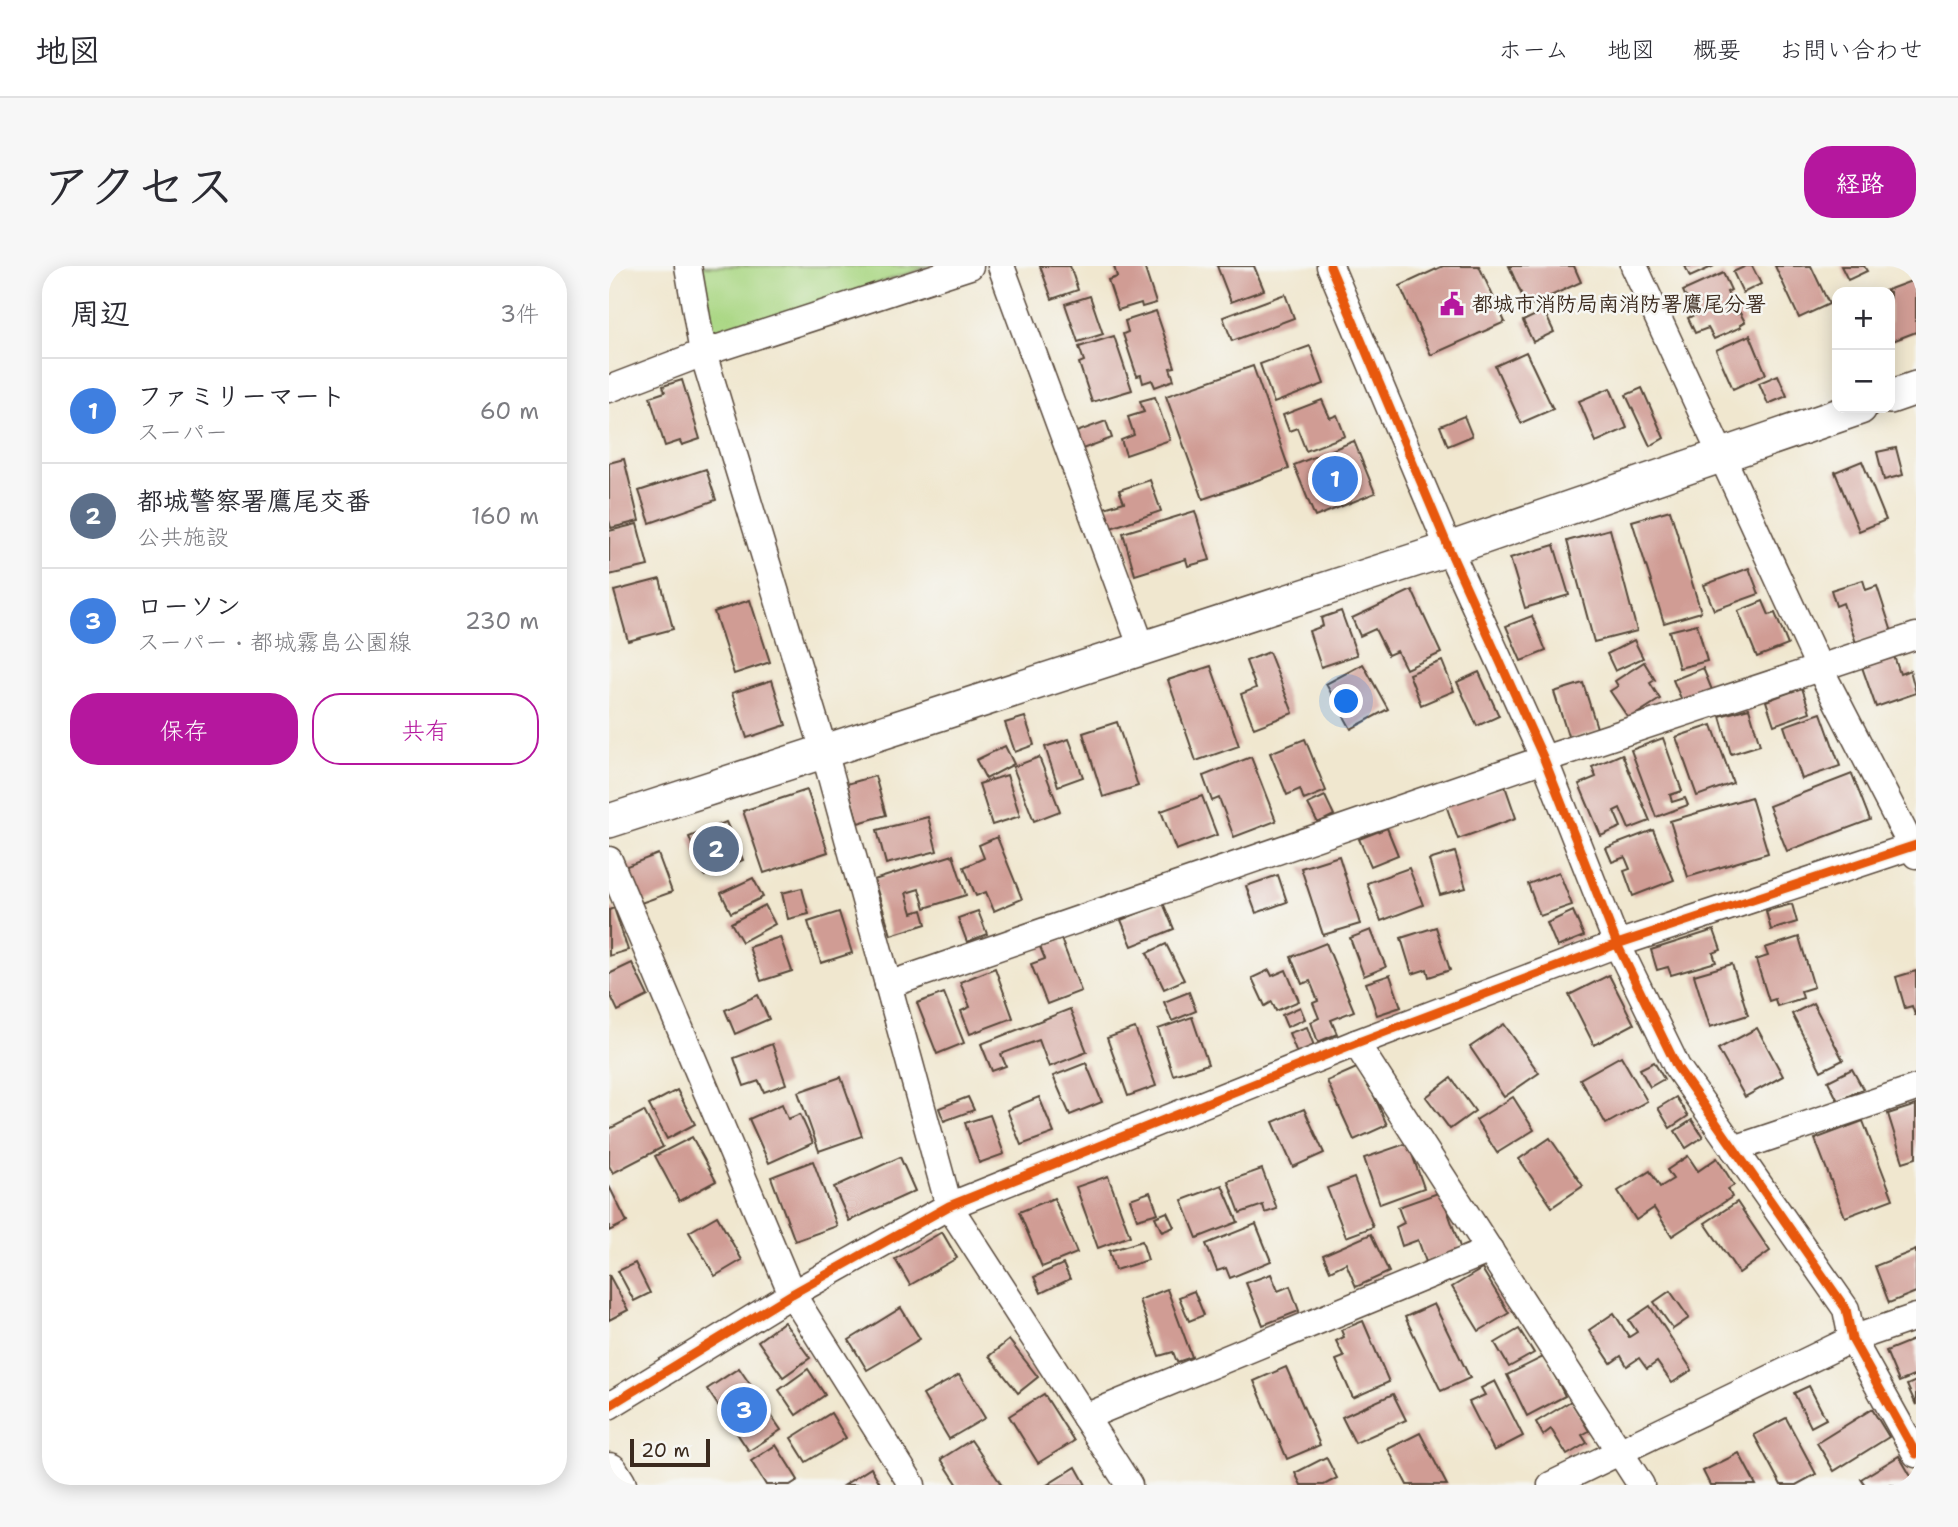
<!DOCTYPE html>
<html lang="ja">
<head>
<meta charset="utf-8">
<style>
	body { margin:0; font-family:"Shantell Sans","Klee One",sans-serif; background:#f7f7f7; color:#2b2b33 }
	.controls { position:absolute; right:21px; top:21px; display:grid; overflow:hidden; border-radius:14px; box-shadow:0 4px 18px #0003 }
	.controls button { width:63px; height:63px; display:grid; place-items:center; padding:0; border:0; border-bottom:2px solid #e1e1e2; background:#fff; color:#2b2b33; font:35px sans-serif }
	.scale { position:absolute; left:21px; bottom:18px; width:80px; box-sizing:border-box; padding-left:7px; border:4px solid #3b2a1e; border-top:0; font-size:19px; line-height:24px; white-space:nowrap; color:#3b2a1e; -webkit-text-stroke:5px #f6f6f2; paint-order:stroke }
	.you { position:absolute; left:738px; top:436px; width:24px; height:24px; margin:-18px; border:5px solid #fff; border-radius:50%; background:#1a73e8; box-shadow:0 0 0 10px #1a73e833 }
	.badge { display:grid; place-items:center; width:46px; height:46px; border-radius:50%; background:#b5179e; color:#fff; font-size:23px; font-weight:700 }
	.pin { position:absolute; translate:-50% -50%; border:4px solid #fff; box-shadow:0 2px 7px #0006 }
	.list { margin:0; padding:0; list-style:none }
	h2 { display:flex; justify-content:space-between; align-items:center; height:91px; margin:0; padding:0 28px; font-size:30px }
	h2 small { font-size:23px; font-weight:400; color:#7c7c81 }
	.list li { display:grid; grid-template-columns:46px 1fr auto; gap:21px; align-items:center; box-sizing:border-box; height:105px; padding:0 28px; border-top:2px solid #e1e1e2 }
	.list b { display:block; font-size:26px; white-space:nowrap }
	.list p { margin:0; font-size:23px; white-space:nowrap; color:#7c7c81 }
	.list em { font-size:23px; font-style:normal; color:#7c7c81 }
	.actions { display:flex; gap:14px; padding:21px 28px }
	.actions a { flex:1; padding:16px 0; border:2px solid #b5179e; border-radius:28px; text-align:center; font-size:24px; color:#b5179e }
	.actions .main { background:#b5179e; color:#fff }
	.map { position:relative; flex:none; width:1307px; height:1219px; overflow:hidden; border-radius:28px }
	header { display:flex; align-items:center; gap:42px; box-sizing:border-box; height:98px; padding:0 35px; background:#fff; border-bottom:2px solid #e1e1e2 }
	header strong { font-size:33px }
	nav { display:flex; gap:38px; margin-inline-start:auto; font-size:24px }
	.intro { display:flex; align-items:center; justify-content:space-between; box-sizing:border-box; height:168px; padding:0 42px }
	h1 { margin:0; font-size:49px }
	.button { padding:18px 32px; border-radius:28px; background:#b5179e; color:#fff; font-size:24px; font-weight:700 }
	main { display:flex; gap:42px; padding:0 42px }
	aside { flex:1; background:#fff; border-radius:28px; box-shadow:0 4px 18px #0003 }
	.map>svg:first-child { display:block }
	.green { fill:#aad784; stroke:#728051; stroke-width:2 }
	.building { fill:#d09c94 }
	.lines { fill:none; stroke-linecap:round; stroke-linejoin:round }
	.minor-casing { stroke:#564639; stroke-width:29 }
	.tertiary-casing { stroke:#564639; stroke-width:36 }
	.primary-casing { stroke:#564639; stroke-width:41 }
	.minor { stroke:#fff; stroke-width:26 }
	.tertiary { stroke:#fff; stroke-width:33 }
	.primary { stroke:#fff; stroke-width:38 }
	.cycleway-casing { stroke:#f6f6f2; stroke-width:13 }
	.cycleway { stroke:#e8590c; stroke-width:9 }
	.labels { text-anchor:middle; stroke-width:5; stroke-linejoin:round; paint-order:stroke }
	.poi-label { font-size:21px; font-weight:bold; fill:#3b2a1e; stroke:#f6f6f2; text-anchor:start }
</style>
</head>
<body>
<header>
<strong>地図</strong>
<nav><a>ホーム</a><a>地図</a><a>概要</a><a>お問い合わせ</a></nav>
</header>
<div class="intro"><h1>アクセス</h1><a class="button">経路</a></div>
<main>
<aside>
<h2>周辺<small>3件</small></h2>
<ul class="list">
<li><span class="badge" style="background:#3f7fe0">1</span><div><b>ファミリーマート</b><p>スーパー</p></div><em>60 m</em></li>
<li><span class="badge" style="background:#5c6f8a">2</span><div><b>都城警察署鷹尾交番</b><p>公共施設</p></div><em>160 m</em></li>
<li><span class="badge" style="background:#3f7fe0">3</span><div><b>ローソン</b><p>スーパー · 都城霧島公園線</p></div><em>230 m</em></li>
</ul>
<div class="actions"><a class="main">保存</a><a>共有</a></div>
</aside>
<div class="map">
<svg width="1307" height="1219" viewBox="0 0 1307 1219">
	<rect width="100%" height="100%" fill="#f6f6f2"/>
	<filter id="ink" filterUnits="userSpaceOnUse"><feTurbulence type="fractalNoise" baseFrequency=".0143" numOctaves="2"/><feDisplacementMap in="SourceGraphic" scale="14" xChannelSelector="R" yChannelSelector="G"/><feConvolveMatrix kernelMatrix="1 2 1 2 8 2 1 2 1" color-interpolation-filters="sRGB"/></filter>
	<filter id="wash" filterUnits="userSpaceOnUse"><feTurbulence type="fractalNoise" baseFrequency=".00686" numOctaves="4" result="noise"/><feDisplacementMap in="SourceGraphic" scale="28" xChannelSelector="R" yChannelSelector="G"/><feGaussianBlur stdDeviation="1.57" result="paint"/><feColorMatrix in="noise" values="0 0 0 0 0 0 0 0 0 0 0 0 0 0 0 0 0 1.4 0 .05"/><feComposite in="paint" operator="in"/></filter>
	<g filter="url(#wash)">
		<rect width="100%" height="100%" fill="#f0e7cf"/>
		<!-- green -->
		<polygon class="green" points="91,0 322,0 102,72"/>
		<g id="blocks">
			<!-- building -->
			<g class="building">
				<polygon points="431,0 461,0 469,24 443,33"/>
				<polygon points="505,0 535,0 547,37 533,41 532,37 509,44 499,14 508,11"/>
				<polygon points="608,0 645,0 655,24 622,36"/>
				<polygon points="834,0 870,0 896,56 822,89 791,20"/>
				<polygon points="900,0 965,0 972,16 918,41"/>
				<polygon points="1076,0 1105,0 1081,11"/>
				<polygon points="1137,0 1143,0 1152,18 1134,27 1124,6"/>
				<polygon points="1166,0 1202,0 1220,38 1190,52"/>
				<polygon points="1232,0 1255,0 1258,5 1239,14"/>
				<polygon points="1114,7 1122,24 1118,26 1128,48 1131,47 1136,56 1131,59 1132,61 1105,73 1099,62 1086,67 1079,52 1085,49 1074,25"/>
				<polygon points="1305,14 1307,18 1307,66 1281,76 1281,26 1273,26"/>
				<polygon points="676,28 685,52 623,75 614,51"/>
				<polygon points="481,30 494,68 469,76 456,38"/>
				<polygon points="547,45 566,101 561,102 565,114 546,121 543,114 534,117 532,109 528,110 514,68 519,66 516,55"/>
				<polygon points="935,45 945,66 924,76 914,55"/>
				<polygon points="1141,69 1157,108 1124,123 1107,84"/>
				<polygon points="505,70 523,124 483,136 470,97 475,95 470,81"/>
				<polygon points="701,80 715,118 665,137 651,98"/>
				<polygon points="917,86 944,143 912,157 886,100"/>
				<polygon points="644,100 680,203 594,233 557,130"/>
				<polygon points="1169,109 1178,130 1159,138 1150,117"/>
				<polygon points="73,114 91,173 73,179 71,175 56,180 41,131 56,126 54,120"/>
				<polygon points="1001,122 1018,162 987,176 970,135"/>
				<polygon points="1033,122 1055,172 1041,180 1017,129"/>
				<polygon points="546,131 561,174 517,189 512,174 525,169 519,151 535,146 531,135"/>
				<polygon points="713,134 721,152 728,149 736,170 697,185 688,162 680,165 674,149"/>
				<polygon points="855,150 863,170 839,180 831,160"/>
				<polygon points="497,155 503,172 468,185 462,168"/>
				<polygon points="745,175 766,227 706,251 685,199"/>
				<polygon points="1287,182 1294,209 1275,214 1268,186"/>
				<polygon points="15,193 30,255 2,262 0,254 0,197"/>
				<polygon points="1253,195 1277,254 1250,265 1226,206"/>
				<polygon points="97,203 107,234 41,257 30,225"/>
				<polygon points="541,214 552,245 499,263 492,243 515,236 510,224"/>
				<polygon points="1061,244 1092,346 1055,357 1023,255"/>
				<polygon points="586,245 601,294 579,300 577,293 526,309 514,267"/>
				<polygon points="28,258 39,300 0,309 0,265"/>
				<polygon points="1001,263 1028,365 985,376 958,275"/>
				<polygon points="945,279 960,329 916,342 901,292"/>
				<polygon points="1140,302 1150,328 1105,344 1095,319"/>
				<polygon points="51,313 64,363 19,375 5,325"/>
				<polygon points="1254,314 1257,324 1268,320 1283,366 1247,377 1234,337 1227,340 1222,324"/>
				<polygon points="803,324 832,387 797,403 788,385 779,389 766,363 751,370 743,352"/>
				<polygon points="141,334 161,396 125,408 105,346"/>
				<polygon points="1154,335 1160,349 1166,347 1179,379 1148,391 1129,345"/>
				<polygon points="732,345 748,389 712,401 700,365 714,360 712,352"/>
				<polygon points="923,350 937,385 912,395 897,360"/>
				<polygon points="1088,358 1098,395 1070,402 1060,365"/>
				<polygon points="1025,374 1034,392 1006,405 998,388"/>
				<polygon points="660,386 684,447 645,462 632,428 647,422 637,395"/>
				<polygon points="1285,390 1291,408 1301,404 1307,427 1267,441 1253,401"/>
				<polygon points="833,395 845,425 812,439 800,408"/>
				<polygon points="1035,396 1046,414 1041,417 1051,433 1020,453 1001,425 1009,420 1006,415"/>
				<polygon points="754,398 779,443 742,463 717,418"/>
				<polygon points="602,400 630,480 587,495 559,414"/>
				<polygon points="1094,402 1103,424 1074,437 1064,414"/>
				<polygon points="870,406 890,450 868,460 848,416"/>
				<polygon points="163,414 177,459 138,472 123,427"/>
				<polygon points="974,417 989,465 960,473 945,426"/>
				<polygon points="1193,422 1201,446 1165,459 1157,435"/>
				<polygon points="1140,442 1151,479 1122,488 1111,450"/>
				<polygon points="1212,447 1231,500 1193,513 1175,460"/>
				<polygon points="416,451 425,479 406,486 396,457"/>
				<polygon points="508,456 529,520 494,531 474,467"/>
				<polygon points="1103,459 1124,517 1088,530 1067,471"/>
				<polygon points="1054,472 1073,525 1061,529 1063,536 1076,532 1079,539 1047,551 1022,484"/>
				<polygon points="460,473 474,511 449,520 436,481"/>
				<polygon points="696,473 717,525 695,534 691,523 678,529 661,487"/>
				<polygon points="396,480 405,498 377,513 367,494"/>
				<polygon points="1013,488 1041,555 1020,563 1011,542 1005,545 1012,561 992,570 970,518 987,511 983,501"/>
				<polygon points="430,491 451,545 425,555 404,501"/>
				<polygon points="642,491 667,555 625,571 610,532 603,535 594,510"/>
				<polygon points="1243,508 1261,554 1178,585 1160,540"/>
				<polygon points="398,509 411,550 383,559 370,518"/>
				<polygon points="266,510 277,549 249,557 238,518"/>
				<polygon points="896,520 907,552 849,573 837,539"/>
				<polygon points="198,524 219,586 155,607 134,545"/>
				<polygon points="593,530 608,569 567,584 552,545"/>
				<polygon points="716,530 725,549 709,557 699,538"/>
				<polygon points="1142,531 1159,587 1079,611 1061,555"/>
				<polygon points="319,551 328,585 277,598 268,564"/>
				<polygon points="117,556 134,594 96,610 80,571"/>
				<polygon points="778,562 789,589 762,600 750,573"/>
				<polygon points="1044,564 1065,614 1024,630 1015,605 1021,603 1016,591 1003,596 997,582"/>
				<polygon points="388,571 413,633 385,645 377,626 367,630 355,601 375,592 370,579"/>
				<polygon points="846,586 857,622 831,629 820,594"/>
				<polygon points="49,588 63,626 29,638 15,601"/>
				<polygon points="344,589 357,629 316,642 310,623 297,627 303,647 313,644 317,658 282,669 265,614"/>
				<polygon points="730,590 751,658 714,669 692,602"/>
				<polygon points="800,602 814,639 772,655 758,617"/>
				<polygon points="950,606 963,639 931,650 919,618"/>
				<polygon points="669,609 678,636 647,647 637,620"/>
				<polygon points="144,612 154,631 122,647 112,627"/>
				<polygon points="193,622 200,648 179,653 173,627"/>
				<polygon points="554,637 565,663 523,680 512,654"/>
				<polygon points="1183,638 1188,656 1162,664 1157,645"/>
				<polygon points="156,639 166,658 133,676 122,657"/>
				<polygon points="5,642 19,684 0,690 0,644"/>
				<polygon points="369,645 378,668 358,676 349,652"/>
				<polygon points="964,645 975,670 948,681 938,657"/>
				<polygon points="230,646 243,687 212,697 199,656"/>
				<polygon points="827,661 841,704 820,711 818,703 803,708 792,672"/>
				<polygon points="762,664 777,701 755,710 741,672"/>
				<polygon points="1105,664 1112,684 1104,687 1107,696 1062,709 1059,701 1048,704 1042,684"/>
				<polygon points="171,671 183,705 152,715 140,681"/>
				<polygon points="1190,671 1205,721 1192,725 1194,732 1168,740 1166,733 1160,735 1147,694 1159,690 1156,682"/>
				<polygon points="452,673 472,725 438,738 422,698 436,693 431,681"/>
				<polygon points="717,677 745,745 722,754 728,768 709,776 702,756 710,752 704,737 709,735 701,715 693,718 682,691"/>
				<polygon points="557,678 575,714 555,723 538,687"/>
				<polygon points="23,697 39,730 9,745 0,726 0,708"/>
				<polygon points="1123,698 1139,749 1101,761 1085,709"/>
				<polygon points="386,702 404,752 361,768 352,745 361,741 351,716"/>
				<polygon points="660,704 663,710 677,704 690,735 667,745 663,736 656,740 643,712"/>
				<polygon points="1307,705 1307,749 1306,749 1303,740 1296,742 1287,711"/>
				<polygon points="781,709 792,741 768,749 757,717"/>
				<polygon points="1000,709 1025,758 985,779 960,729"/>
				<polygon points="580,726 587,745 563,755 555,736"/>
				<polygon points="335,727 355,777 328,788 308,737"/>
				<polygon points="149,729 160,753 126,768 116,744"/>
				<polygon points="1204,737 1234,794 1212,805 1183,748"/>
				<polygon points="691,741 696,753 678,761 673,749"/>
				<polygon points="461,743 478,786 440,801 430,774 392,788 397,800 383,805 372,778"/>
				<polygon points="583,751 599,798 564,809 549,763"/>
				<polygon points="895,758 930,807 895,831 861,781"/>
				<polygon points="698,761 705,780 688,787 680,767"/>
				<polygon points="526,762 547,820 519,830 498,772"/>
				<polygon points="1148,762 1174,810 1136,831 1109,783"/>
				<polygon points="163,778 177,818 155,826 150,815 135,820 125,792"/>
				<polygon points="1012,790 1038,835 997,858 971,813"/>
				<polygon points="1045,796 1055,813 1041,821 1031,803"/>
				<polygon points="477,797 493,836 461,849 444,810"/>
				<polygon points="752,800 778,859 745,874 718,815"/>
				<polygon points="1243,803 1254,823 1229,835 1219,815"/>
				<polygon points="232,811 253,870 210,885 189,826"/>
				<polygon points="842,812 866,845 841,863 817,831"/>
				<polygon points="68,824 86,858 58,873 40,839"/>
				<polygon points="359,831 365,844 335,855 330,842"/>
				<polygon points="430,831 445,867 412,879 398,844"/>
				<polygon points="904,831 925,864 888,887 867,854"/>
				<polygon points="1067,831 1079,850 1061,862 1049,842"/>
				<polygon points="173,838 179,853 191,848 204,877 160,897 140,853"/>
				<polygon points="1307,839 1307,892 1294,896 1279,848"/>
				<polygon points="695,843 715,887 684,901 664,856"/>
				<polygon points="35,845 54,881 4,907 0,900 0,863"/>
				<polygon points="381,849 395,888 370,897 356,857"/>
				<polygon points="1083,854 1094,871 1077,882 1066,865"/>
				<polygon points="1254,855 1284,933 1236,951 1206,873"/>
				<polygon points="83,871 107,915 70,935 46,890"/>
				<polygon points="941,872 974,920 943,941 910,893"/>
				<polygon points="799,877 815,922 771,938 755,892"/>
				<polygon points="1079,890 1089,905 1108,892 1125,919 1119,923 1123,931 1063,970 1045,942 1027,954 1009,925 1041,905 1051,921 1064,913 1058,904"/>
				<polygon points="291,891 306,925 240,955 225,921"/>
				<polygon points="204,895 228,960 186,975 162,911"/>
				<polygon points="653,903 668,943 656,947 654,939 631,947 619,915"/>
				<polygon points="499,910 521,970 489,982 467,921"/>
				<polygon points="745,912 764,961 737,971 718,922"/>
				<polygon points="613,919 629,956 588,972 573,934"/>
				<polygon points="0,920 18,956 0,965"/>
				<polygon points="541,926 549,947 528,953 521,933"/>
				<polygon points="832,926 852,984 817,996 809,974 793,980 787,961 795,957 789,941"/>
				<polygon points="445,932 468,987 433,1001 410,946"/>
				<polygon points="1128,936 1161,985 1130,1007 1096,957"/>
				<polygon points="558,946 565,961 553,966 546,951"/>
				<polygon points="108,950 133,994 106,1010 80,966"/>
				<polygon points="647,958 662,995 621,1012 617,1002 608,1005 597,978"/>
				<polygon points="333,966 348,992 301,1019 286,993"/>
				<polygon points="762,968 780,1006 747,1021 737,997 721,1005 714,989"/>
				<polygon points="533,975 539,994 506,1004 500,985"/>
				<polygon points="1307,984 1307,1026 1280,1037 1266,1000"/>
				<polygon points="26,997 41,1027 25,1035 9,1005"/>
				<polygon points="454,998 461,1013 432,1027 425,1011"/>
				<polygon points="873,1003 900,1047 870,1065 843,1021"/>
				<polygon points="662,1008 669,1025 681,1020 690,1045 654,1059 637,1017"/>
				<polygon points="0,1009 19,1044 0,1054"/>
				<polygon points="558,1023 583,1091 568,1096 564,1086 550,1090 530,1034"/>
				<polygon points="585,1025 595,1049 580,1055 570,1031"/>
				<polygon points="1061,1025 1080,1052 1064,1063 1045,1036"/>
				<polygon points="825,1038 861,1112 832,1125 796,1051"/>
				<polygon points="1041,1040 1083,1104 1063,1117 1048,1096 1038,1103 1030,1092 1018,1100 1012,1090 1002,1097 980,1064 1005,1047 1020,1071 1028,1066 1020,1054"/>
				<polygon points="292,1042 311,1073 258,1104 240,1074"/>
				<polygon points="754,1055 780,1116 744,1132 727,1094 735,1091 727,1075 735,1071 732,1064"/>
				<polygon points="175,1056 201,1092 174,1111 149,1075"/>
				<polygon points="910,1063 925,1087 900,1101 886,1077"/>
				<polygon points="400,1074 429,1111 409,1127 380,1090"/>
				<polygon points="1304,1074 1307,1081 1307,1109 1290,1116 1277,1085"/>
				<polygon points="936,1090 956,1130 918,1150 898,1109"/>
				<polygon points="677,1101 711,1179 678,1193 645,1115"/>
				<polygon points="130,1102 172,1164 140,1185 98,1123"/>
				<polygon points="199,1103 216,1129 187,1149 170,1124"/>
				<polygon points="350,1109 376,1152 340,1173 314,1129"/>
				<polygon points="886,1115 914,1170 885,1185 860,1136 876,1129 872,1122"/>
				<polygon points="1307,1115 1307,1139 1298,1119"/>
				<polygon points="1200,1120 1217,1153 1202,1161 1185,1127"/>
				<polygon points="435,1128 465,1175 429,1197 400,1150"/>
				<polygon points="784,1128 797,1154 746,1177 733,1151"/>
				<polygon points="962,1135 980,1165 973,1169 978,1177 958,1189 942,1163 934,1169 927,1156"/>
				<polygon points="1263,1143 1280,1171 1225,1205 1208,1177"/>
				<polygon points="222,1147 237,1172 197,1196 182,1172"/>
				<polygon points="1177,1152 1207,1208 1187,1219 1172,1219 1145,1169"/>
				<polygon points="811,1167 838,1219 798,1219 779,1183"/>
				<polygon points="362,1174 392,1218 390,1219 349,1219 332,1193"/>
				<polygon points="167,1179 189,1214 181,1219 157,1219 142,1195"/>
				<polygon points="1130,1187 1147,1219 1101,1219 1094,1205"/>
				<polygon points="1290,1190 1307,1219 1256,1219 1252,1213"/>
				<polygon points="717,1191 728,1212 715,1219 692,1219 686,1207"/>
				<polygon points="467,1201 477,1219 438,1219"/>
				<polygon points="262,1202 272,1219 235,1219"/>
			</g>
		</g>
	</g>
	<g filter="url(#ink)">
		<use href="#blocks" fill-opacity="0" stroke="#564639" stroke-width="2"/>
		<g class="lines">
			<!-- minor casing -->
			<g class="minor-casing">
				<g id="minor">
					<polyline points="79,0 94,87 215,485 340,940 520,1219"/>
					<polyline points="392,0 533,382"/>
					<polyline points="721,0 840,283 935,493 1008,678 1068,801 1237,1043 1243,1073 1307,1188"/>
					<polyline points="1025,0 1211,403 1307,589"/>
					<polyline points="0,123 94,87 361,0"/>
					<polyline points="0,594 183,1028 303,1219"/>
					<polyline points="279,719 935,493 1307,370"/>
					<polyline points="747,777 1032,1219"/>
					<polyline points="1125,883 1307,822"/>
					<polyline points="0,1140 183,1028 340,940 747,777 1008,678 1307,579"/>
					<polyline points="476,1151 881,984"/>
					<polyline points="942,1219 1243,1073 1307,1051"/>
				</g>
			</g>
			<!-- tertiary casing -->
			<g class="tertiary-casing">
				<g id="tertiary">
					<polyline points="1281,131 1307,122"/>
					<polyline points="0,555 840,283 1251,142"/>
				</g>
			</g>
			<!-- primary casing -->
			<g class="primary-casing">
				<polyline id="primary" points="0,1206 8,1219"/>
			</g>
			<!-- minor -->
			<use href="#minor" class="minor"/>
			<!-- tertiary -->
			<use href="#tertiary" class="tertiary"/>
			<!-- primary -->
			<use href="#primary" class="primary"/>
			<!-- cycleway casing -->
			<g class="cycleway-casing">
				<g id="cycleway">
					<polyline points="721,0 840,283 935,493 1008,678 1068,801 1237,1043 1243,1073 1307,1188"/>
					<polyline points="0,1140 183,1028 340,940 747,777 1008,678 1307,579"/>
				</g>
			</g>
			<!-- cycleway -->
			<use href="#cycleway" class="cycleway"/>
		</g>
	</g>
	<!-- icons -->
	<defs>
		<g id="civic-bare" transform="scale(1.89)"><path d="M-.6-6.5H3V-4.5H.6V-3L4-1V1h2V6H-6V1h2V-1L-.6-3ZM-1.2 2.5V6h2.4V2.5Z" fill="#b5179e" stroke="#f6f6f2" stroke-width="2.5" paint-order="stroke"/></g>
	</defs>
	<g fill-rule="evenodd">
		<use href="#civic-bare" x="843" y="38"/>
	</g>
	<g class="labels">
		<!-- poi labels -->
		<g class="poi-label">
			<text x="863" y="45">都城市消防局南消防署鷹尾分署</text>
		</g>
	</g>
</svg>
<div class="controls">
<button>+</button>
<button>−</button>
</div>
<div class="scale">20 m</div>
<div class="you"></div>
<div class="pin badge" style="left:726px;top:213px;background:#3f7fe0">1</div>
<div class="pin badge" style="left:107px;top:583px;background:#5c6f8a">2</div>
<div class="pin badge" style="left:135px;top:1144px;background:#3f7fe0">3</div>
</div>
</main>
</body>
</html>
